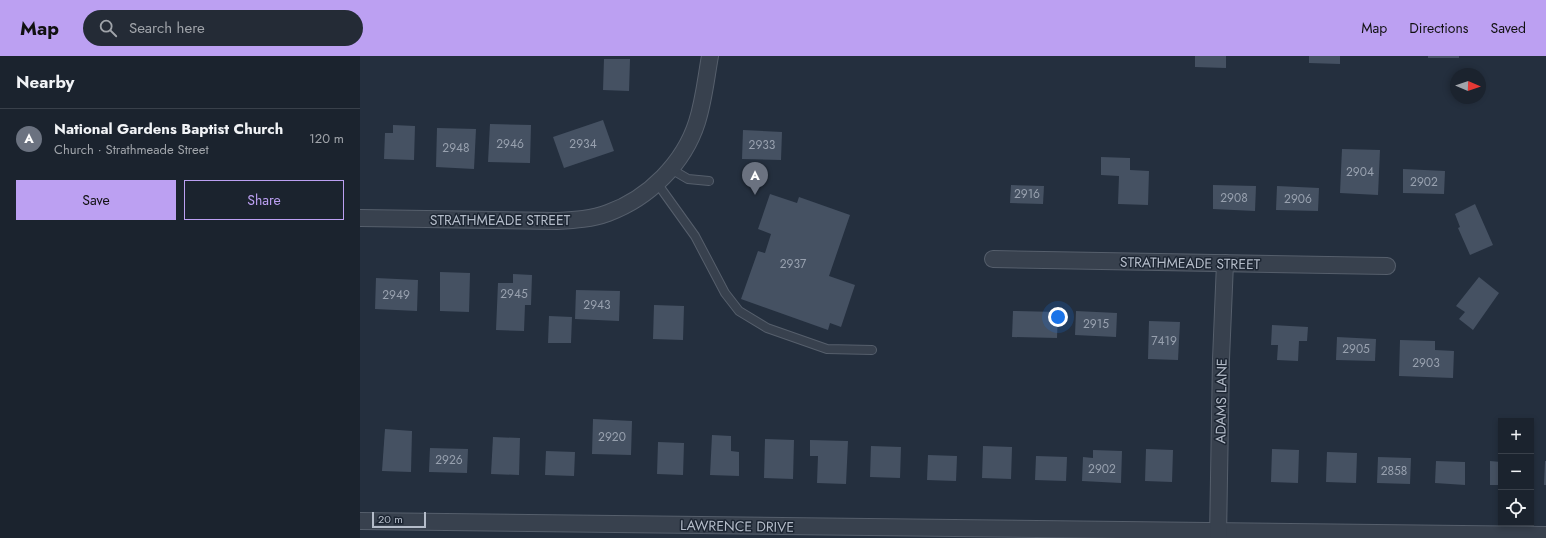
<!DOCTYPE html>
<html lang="en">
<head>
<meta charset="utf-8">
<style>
	body { margin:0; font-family:Jost,sans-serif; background:#242b36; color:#f1f3f6 }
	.controls { position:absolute; right:12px; bottom:12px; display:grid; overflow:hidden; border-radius:0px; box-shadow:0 2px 6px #0003 }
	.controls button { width:36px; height:36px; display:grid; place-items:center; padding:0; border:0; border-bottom:1px solid #39404a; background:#1b232e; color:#f1f3f6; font:20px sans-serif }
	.compass { position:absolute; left:1090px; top:12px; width:36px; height:36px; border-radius:50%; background:#1b232e; box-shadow:0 2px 6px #0003; rotate:92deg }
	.scale { position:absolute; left:12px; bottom:10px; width:54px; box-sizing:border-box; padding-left:4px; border:2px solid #b4bcc9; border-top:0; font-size:11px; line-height:14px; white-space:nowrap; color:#b4bcc9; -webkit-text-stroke:3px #1d2633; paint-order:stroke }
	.you { position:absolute; left:698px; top:261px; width:14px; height:14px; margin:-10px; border:3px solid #fff; border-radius:50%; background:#1a73e8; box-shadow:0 0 0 6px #1a73e833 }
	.badge { display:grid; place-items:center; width:26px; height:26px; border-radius:50%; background:#bca0f2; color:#fff; font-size:13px; font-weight:700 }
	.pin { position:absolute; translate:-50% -33px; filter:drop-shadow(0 1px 2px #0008) }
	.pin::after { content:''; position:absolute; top:21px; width:14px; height:12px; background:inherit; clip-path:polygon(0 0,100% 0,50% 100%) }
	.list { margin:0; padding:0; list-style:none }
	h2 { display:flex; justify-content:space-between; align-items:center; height:52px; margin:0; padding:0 16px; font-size:17px }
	h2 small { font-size:13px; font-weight:400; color:#a0a4aa }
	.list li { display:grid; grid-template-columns:26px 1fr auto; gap:12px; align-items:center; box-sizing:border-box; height:60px; padding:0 16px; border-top:1px solid #39404a }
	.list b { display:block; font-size:15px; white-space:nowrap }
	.list p { margin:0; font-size:13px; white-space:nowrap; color:#a0a4aa }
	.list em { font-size:13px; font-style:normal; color:#a0a4aa }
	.actions { display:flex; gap:8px; padding:12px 16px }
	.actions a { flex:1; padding:9px 0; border:1px solid #bca0f2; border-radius:0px; text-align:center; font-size:14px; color:#bca0f2 }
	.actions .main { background:#bca0f2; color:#111 }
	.icon { flex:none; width:22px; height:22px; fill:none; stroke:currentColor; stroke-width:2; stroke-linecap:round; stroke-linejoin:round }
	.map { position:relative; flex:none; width:1186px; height:482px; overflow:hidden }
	header { display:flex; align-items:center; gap:24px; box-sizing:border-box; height:56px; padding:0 20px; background:#bca0f2; color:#111 }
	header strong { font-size:19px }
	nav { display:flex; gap:22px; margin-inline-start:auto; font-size:14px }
	.search { width:280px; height:36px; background:#242b36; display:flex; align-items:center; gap:10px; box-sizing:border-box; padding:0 14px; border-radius:22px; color:#a0a4aa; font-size:15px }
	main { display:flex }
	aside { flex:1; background:#1b232e }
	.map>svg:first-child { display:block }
	.building { fill:#455162 }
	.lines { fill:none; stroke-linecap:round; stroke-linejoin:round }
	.service-casing { stroke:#565f6c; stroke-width:10 }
	.minor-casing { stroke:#565f6c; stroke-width:18 }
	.service { stroke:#38414e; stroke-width:8 }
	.minor { stroke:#38414e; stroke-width:16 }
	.labels { text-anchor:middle; stroke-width:3; stroke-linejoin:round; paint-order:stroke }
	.number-label { font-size:12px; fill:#98a1af }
	.street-label { font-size:14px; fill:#b4bcc9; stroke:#1d2633 }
</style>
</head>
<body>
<header>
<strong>Map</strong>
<div class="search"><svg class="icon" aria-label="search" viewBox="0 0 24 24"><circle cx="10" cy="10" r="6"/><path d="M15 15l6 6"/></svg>Search here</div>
<nav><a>Map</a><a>Directions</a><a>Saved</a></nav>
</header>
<main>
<aside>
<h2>Nearby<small></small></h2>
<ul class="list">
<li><span class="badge" style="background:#6b7280">A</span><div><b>National Gardens Baptist Church</b><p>Church · Strathmeade Street</p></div><em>120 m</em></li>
</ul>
<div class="actions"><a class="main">Save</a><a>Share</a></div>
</aside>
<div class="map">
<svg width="1186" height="482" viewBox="0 0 1186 482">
	<rect width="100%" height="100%" fill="#242f3e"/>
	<!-- building -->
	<g class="building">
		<polygon points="835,0 866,0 866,12 835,11"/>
		<polygon points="949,0 980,0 980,8 949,7"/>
		<rect x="1068" y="0" width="31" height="2"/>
		<polygon points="244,3 270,3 269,35 243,34"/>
		<polygon points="243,64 254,95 204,112 193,81"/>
		<polygon points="130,68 171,69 170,107 128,106"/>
		<polygon points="33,69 55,70 54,104 24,103 25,77 33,77"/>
		<polygon points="77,72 116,73 114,113 76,111"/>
		<polygon points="383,74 422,76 421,104 382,103"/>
		<polygon points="982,93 1020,94 1018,139 980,137"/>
		<polygon points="741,101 770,102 770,114 789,115 788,149 758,148 759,120 741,119"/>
		<polygon points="1043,113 1085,115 1084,138 1043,137"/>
		<polygon points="651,129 684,130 683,148 650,147"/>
		<polygon points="853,129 896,130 895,155 853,153"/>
		<polygon points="917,130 959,132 958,155 916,154"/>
		<polygon points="410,138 437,147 439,141 490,159 469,220 495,229 481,271 470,267 468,274 381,243 398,195 405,197 411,178 398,173"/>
		<polygon points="1115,148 1133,189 1110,199 1098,172 1100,171 1095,158"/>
		<polygon points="80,216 110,217 109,256 80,255"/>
		<polygon points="153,218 172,219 171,249 165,249 164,275 136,274 138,227 153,227"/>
		<polygon points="1119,221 1139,237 1113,274 1099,263 1105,256 1096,250"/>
		<polygon points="16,222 58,224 57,255 15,253"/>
		<polygon points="216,234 260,235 259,265 215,263"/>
		<polygon points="294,249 324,250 323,284 293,283"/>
		<polygon points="653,255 698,256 697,282 652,281"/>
		<polygon points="716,255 757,257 756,281 715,279"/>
		<polygon points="189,260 212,261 211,287 188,287"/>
		<polygon points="789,265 820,266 818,304 788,303"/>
		<polygon points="912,269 948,271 947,285 939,285 938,305 917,304 918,289 911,289"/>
		<polygon points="977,281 1016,283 1015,305 976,304"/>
		<polygon points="1040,284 1075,285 1075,294 1094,295 1093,322 1039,320"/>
		<polygon points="233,363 272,365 271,399 232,398"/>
		<polygon points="25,373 52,375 51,416 22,415"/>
		<polygon points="352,379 371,380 371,395 379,396 379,420 350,419"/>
		<polygon points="133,381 160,382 159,419 131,418"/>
		<polygon points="405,383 434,384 433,423 404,422"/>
		<polygon points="450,384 488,385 486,428 457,427 458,400 450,400"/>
		<polygon points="298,386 324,387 323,419 297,418"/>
		<polygon points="511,390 541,391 540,422 510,421"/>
		<polygon points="623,390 652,391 651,423 622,422"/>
		<polygon points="70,392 108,393 107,417 69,416"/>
		<polygon points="786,393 813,394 812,426 785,425"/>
		<polygon points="912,393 939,394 938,427 911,426"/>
		<polygon points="733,394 762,395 761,427 722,425 723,401 733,402"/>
		<polygon points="186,395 215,396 214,420 185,419"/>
		<polygon points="967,396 997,397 996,427 966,426"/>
		<polygon points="568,399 597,400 596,425 567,424"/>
		<polygon points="676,400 707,401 706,425 675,424"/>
		<polygon points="1018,401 1051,402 1050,428 1017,427"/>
		<polygon points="1076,405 1105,406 1105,429 1075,427"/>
		<polygon points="1130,405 1141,406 1141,429 1130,429"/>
		<polygon points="1185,405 1186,405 1186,429 1184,429"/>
	</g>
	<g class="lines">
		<!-- service casing -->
		<g class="service-casing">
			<g id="service">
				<polyline points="311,113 328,123 349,125"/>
				<polyline points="297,127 335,180 365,237 379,255 407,272 467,293 512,294"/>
			</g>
		</g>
		<!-- minor casing -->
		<g class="minor-casing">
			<g id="minor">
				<path d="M0 162 197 165C215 164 232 163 248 157 289 142 324 107 337 66 344 44 346 22 350 0"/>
				<polyline points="633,203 1027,210"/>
				<polyline points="0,465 1186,479"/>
				<polyline points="858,482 861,303 865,207"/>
			</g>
		</g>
		<!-- service -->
		<use href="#service" class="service"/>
		<!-- minor -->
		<use href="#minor" class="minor"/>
	</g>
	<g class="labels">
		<!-- number labels -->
		<g class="number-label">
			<text x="150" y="92">2946</text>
			<text x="223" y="92">2934</text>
			<text x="402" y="93">2933</text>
			<text x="96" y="96">2948</text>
			<text x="1000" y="120">2904</text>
			<text x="1064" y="130">2902</text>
			<text x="667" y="142">2916</text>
			<text x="874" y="146">2908</text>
			<text x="938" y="147">2906</text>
			<text x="433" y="212">2937</text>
			<text x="154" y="242">2945</text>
			<text x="36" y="243">2949</text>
			<text x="237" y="253">2943</text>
			<text x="736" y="272">2915</text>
			<text x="804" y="289">7419</text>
			<text x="996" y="297">2905</text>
			<text x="1066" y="311">2903</text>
			<text x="252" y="385">2920</text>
			<text x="89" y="408">2926</text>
			<text x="742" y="417">2902</text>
			<text x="1034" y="419">2858</text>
		</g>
		<!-- street labels -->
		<g class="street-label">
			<text x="140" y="169">STRATHMEADE STREET</text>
			<text transform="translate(830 207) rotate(1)" y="5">STRATHMEADE STREET</text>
			<text transform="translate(861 345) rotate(-89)" y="5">ADAMS LANE</text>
			<text transform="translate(377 470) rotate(1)" y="5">LAWRENCE DRIVE</text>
		</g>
	</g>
</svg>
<div class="controls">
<button>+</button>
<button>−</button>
<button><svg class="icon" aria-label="locate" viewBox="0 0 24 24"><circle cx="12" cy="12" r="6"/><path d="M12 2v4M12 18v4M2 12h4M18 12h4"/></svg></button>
</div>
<svg class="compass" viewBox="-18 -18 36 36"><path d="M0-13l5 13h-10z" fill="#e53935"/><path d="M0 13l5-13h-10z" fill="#a0a4aa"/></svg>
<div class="scale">20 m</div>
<div class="you"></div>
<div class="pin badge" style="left:395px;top:139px;background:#6b7280">A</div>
</div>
</main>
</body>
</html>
